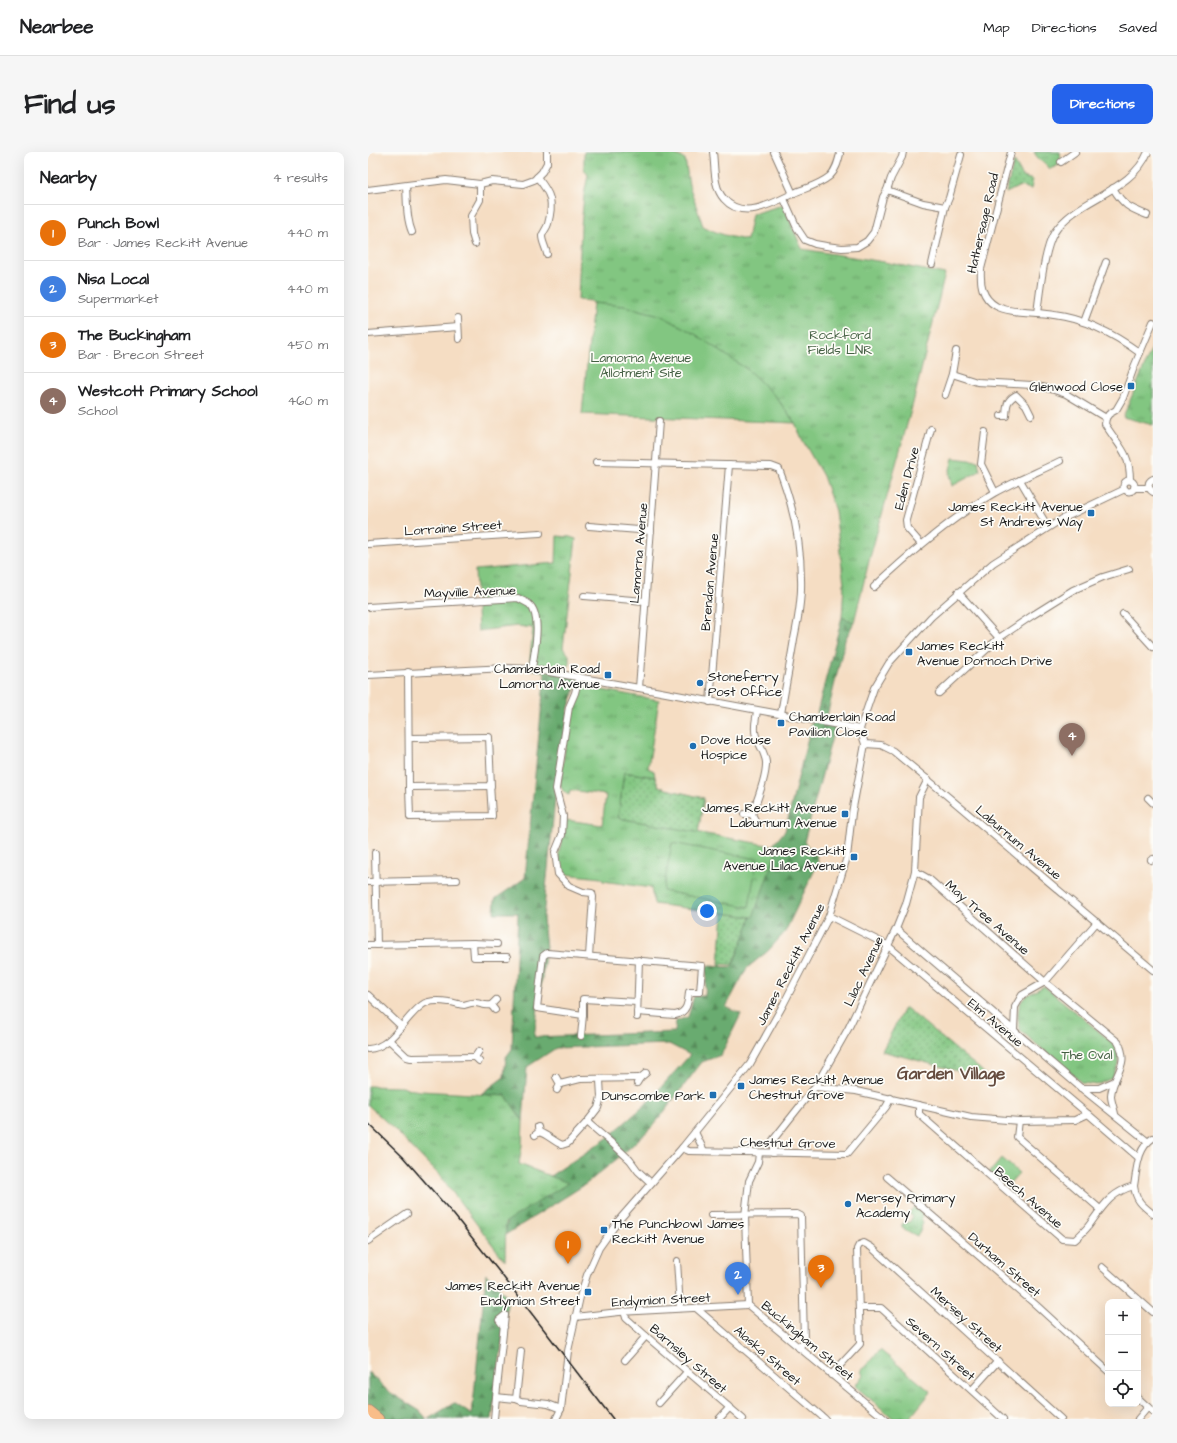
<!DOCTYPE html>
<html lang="en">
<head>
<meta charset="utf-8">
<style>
	body { margin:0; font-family:"Architects Daughter",sans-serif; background:#f6f6f6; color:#202124 }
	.controls { position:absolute; right:12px; bottom:12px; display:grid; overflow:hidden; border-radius:8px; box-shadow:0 4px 16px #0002 }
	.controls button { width:36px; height:36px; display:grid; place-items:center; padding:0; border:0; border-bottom:1px solid #e0e0e0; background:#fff; color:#202124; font:20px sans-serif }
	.you { position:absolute; left:339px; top:759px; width:14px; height:14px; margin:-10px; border:3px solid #fff; border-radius:50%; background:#1a73e8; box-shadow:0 0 0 6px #1a73e833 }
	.badge { display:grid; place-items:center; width:26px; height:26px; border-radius:50%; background:#2563eb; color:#fff; font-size:13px; font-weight:700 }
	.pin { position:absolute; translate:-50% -33px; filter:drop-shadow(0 1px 2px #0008) }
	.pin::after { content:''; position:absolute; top:21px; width:14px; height:12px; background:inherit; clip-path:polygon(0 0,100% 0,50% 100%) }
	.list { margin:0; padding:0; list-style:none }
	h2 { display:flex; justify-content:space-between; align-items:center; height:52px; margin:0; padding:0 16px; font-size:17px }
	h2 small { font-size:13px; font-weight:400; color:#757577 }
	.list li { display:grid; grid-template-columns:26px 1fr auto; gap:12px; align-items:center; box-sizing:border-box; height:56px; padding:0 16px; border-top:1px solid #e0e0e0 }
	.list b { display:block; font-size:15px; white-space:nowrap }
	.list p { margin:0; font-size:13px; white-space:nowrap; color:#757577 }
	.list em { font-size:13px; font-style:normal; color:#757577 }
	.icon { flex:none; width:22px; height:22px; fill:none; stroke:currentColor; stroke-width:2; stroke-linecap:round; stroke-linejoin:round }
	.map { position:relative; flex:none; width:785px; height:1267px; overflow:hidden; border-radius:8px }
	header { display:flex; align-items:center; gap:24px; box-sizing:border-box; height:56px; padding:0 20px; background:#fff; border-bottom:1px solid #e0e0e0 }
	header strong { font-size:19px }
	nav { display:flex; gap:22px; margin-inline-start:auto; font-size:14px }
	.intro { display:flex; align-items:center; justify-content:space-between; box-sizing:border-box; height:96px; padding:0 24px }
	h1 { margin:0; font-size:28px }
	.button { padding:10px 18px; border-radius:8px; background:#2563eb; color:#fff; font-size:14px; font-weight:700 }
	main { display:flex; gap:24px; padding:0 24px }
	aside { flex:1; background:#fff; border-radius:8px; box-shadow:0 4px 16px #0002 }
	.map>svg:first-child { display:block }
	.grass { fill:url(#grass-dots); stroke:#4f714e }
	.forest { fill:url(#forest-firs); stroke:#426446 }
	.park { fill:url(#park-tufts); stroke:#4f714e }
	.garden { fill:#82c681; stroke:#4f714e }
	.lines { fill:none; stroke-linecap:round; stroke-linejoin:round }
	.minor-casing { stroke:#887c70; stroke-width:8 }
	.trunk-casing { stroke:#887c70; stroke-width:12 }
	.minor { stroke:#fff; stroke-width:6 }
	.trunk { stroke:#f9bd89; stroke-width:11 }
	.rail { stroke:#1c1c1c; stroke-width:1.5 }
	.poi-dot { fill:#1f6fb2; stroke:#fdfcf7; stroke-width:1.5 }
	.labels { text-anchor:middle; stroke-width:3.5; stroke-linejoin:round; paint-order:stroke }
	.street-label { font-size:13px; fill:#1c1c1c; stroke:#fdfcf7 }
	.park-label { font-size:13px; fill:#456044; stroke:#fdfcf7 }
	.poi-label { font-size:13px; fill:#1c1c1c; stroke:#fdfcf7; text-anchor:end }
	.district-label { font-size:17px; font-weight:bold; fill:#664d40; stroke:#fdfcf7 }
</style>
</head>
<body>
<header>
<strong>Nearbee</strong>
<nav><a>Map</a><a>Directions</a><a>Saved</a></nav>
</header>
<div class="intro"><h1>Find us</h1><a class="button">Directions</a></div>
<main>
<aside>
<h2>Nearby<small>4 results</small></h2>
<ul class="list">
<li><span class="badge" style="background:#e8710a">1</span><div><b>Punch Bowl</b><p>Bar · James Reckitt Avenue</p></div><em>440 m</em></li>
<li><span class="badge" style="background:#3f7fe0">2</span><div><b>Nisa Local</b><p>Supermarket</p></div><em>440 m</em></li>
<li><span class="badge" style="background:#e8710a">3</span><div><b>The Buckingham</b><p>Bar · Brecon Street</p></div><em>450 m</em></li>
<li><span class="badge" style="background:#8d6e63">4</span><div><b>Westcott Primary School</b><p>School</p></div><em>460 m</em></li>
</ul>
</aside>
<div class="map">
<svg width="785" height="1267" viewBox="0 0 785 1267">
	<defs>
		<pattern id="grass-dots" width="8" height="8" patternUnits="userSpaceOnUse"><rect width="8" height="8" fill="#82c681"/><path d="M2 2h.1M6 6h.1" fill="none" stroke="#6aa069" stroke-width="1.8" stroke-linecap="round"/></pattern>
		<pattern id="forest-firs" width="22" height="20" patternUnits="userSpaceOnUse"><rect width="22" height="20" fill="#69ab6f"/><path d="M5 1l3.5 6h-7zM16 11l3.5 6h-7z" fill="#568a5a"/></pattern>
		<pattern id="park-tufts" width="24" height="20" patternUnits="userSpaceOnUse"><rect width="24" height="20" fill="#82c681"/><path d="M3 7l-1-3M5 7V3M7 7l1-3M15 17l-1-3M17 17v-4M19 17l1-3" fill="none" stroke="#6aa069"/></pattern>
	</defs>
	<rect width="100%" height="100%" fill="#fdfcf7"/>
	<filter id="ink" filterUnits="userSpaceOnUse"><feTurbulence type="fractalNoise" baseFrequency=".025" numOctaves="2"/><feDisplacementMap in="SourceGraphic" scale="8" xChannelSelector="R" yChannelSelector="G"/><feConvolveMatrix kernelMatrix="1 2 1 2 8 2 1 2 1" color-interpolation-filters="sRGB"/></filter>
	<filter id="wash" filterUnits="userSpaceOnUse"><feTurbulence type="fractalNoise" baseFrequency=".012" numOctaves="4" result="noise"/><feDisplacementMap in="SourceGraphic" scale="16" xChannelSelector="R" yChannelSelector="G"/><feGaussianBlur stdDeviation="0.9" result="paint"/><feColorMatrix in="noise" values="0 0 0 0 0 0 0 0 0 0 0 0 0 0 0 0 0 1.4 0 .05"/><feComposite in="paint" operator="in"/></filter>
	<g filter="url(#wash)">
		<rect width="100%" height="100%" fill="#f5ddc3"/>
		<!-- grass -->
		<g class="grass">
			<polygon points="646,9 655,25 665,28 663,37 652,34 638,41"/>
			<polygon points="256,620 287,625 291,634 298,637 336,646 330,681 250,666"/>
			<polygon points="355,761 385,765 364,813 351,812"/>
			<polygon points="537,855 614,919 617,922 616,924 613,925 514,899 536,856"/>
		</g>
		<!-- forest -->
		<g class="forest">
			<polygon points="474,465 486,470 477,488 459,564 449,561 453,545"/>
			<polygon points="177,520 211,525 201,555 188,637 175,766 178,797 166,885 307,880 308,869 320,865 326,844 337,844 339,814 364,815 381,772 404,694 417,679 444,569 467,574 436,690 449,704 450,711 417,780 400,799 379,816 358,855 373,862 353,903 334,910 286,973 255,1002 218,1032 137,1083 141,1062 195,1032 182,1024 238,987 276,954 322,903 301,892 188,896 159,915 155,969 138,944 113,942 136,925 138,905 144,897 150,761 126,761 127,747 157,726"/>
			<polygon points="118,1122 140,1145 124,1267 60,1267 86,1251 104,1263"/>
			<polygon points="0,1220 20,1239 52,1259 59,1267 20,1267 0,1252"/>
		</g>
		<!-- park -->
		<g class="park">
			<path d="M216 0H302L317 7 321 33 335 74C350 82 362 85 379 88L384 62 415 53 434 97 516 110 577 122 545 251 501 409 486 470 474 465 476 432 467 359 455 324 435 289 427 271 408 245 258 155 225 151 223 149 210 148 213 75 216 43 220 23 216 17Z"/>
			<path d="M666 0H692L693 12 682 17C676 8 671 10 666 0Z"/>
			<polygon points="785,194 785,273 755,265"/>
			<polygon points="585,306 610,309 612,319 584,334 581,322"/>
			<polygon points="189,384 202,385 208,387 195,496 201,503 201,514 190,512 191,522 161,517 165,476 149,474 110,479 107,418 188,411"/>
			<path d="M217 535 291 548 280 616 286 619 287 625 256 620 250 666 410 695 385 765 286 752 283 736 235 729 233 726 196 722C183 701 198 689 198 668L234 673 238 643 202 638 201 643C196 641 194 638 192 632 195 613 202 544 217 535Z"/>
			<path d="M676 834 746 892 750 900V912L744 926 729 933 714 931 653 879C649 870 648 854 656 846 661 841 670 838 676 834Z"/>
			<polygon points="0,934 35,935 39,937 53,939 138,944 155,969 154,993 151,1012 200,1031 138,1070 137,1109 72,1024 25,976 0,953"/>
			<polygon points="546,1055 555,1061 553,1067 555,1070 553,1076 554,1077 549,1084 534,1076 534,1071 542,1070 544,1065 541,1061"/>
			<polygon points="512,1198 563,1240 541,1267 526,1267 487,1234 495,1223 493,1219"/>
		</g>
		<!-- garden -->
		<g class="garden">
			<polygon points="225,151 256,154 292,163 327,182 380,218 408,245 427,271 214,262"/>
			<polygon points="304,691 389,707 381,755 295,739"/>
			<polygon points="634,1006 651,1021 638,1035 621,1021"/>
		</g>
	</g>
	<g filter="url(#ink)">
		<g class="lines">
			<!-- minor casing -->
			<g class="minor-casing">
				<g id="minor">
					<path d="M345 0C347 15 345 35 356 47 375 69 405 51 426 41 438 36 451 33 462 24 468 18 470 10 472 2L471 0"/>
					<polyline points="406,0 425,42"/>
					<path d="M643 0 613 117C612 132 614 146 628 154 639 161 671 160 686 163 718 167 746 182 772 201"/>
					<polyline points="693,10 707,0"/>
					<path d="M169 25C183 42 186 50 180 72 179 76 175 80 174 84 174 90 178 96 179 102"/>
					<path d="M38 34C39 49 38 66 44 80"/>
					<path d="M745 36C755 53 761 56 779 63"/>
					<polyline points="0,38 78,28 112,32 124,29 155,32 166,28 174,20 179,11 179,0"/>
					<polyline points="519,38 555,51 577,55"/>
					<polyline points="416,47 429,76 437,88 447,92 458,94 474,96 489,95 499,89 506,80 515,45 519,38 523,26 534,5 535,0"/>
					<polyline points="107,92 104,82 103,64 112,48 112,32"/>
					<polyline points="564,112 577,55 581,46 593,3"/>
					<path d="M669 161C672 139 676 98 686 81 708 46 763 41 780 0"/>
					<polyline points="90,166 91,187"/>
					<polyline points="716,170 738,110"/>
					<polyline points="0,182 90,175"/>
					<polyline points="584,222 609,230 664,233 683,237 698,242 738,266"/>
					<polyline points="577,243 584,222 588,199"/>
					<path d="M633 264H638C639 253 638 249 648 243L658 253 663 263"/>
					<polyline points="738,266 741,262 748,258 755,246 766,215 785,170"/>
					<path d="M738 266 737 272C751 295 762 300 762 328"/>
					<polyline points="617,280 613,312 627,340"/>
					<path d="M228 310 403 314 411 317C425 353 433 389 433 427 434 447 430 468 426 487 422 512 417 537 413 562"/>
					<path d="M785 327C779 330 779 336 785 340"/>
					<polyline points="652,328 680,375"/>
					<circle cx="761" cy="334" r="5.5"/>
					<polyline points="766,336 781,336"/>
					<polyline points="221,374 283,379"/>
					<polyline points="0,392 172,381"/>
					<polyline points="553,392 539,376 538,368 563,277"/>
					<path d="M506 435C543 400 582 367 626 341 647 329 670 320 692 309"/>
					<polyline points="590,440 631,486"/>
					<polyline points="216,444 277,449"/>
					<path d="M0 455 150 446C153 448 158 450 161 452 175 464 166 501 164 517"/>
					<polyline points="755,462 785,495"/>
					<polyline points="40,520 41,635 123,634 121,585 41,586"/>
					<polyline points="0,523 138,516 164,517 271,536 492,577"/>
					<polyline points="211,525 207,541 201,555 188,637 195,664 194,683 187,700 190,722 201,734 215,740 224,741 225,745 221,804"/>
					<polyline points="271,536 291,269"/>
					<polyline points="571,541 631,486 665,463 705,438 735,425 761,417"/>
					<polyline points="342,550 361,313"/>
					<polyline points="497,592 513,593 525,599 565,632 785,818"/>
					<polyline points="41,635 42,665 124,664 122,632"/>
					<polyline points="780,646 785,651"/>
					<polyline points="376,662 384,662 387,668"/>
					<path d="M384 662C389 649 399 624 398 610 397 601 391 593 388 584 385 576 388 567 389 559"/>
					<polyline points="7,701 9,793"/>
					<polyline points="783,708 785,707"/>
					<polyline points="547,719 561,727 677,830 729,770"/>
					<polyline points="0,730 89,728"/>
					<polyline points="461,764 519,793 720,962 771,1006"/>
					<polyline points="528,777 713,936 779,989"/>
					<polyline points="105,791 106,805 139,805"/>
					<polyline points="0,793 105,791 129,792"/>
					<polyline points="0,843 33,874"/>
					<polyline points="127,858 123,853 128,848"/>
					<path d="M269 860 307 863C319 861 320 851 321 840H332L334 814 179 801 175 804 169 856 215 863V847L269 850"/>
					<polyline points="269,865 271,808"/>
					<path d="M646 878 647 855 654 843 677 830 750 890C763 914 744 922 743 944 743 949 746 956 747 962"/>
					<polyline points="213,884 215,863"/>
					<polyline points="21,888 39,905 43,906 107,905"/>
					<path d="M0 897C24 896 36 866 54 853 60 848 74 849 81 850 86 850 91 853 96 853 100 852 104 850 108 851 115 852 116 854 123 853"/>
					<polyline points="111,899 107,905 111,909"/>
					<polyline points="188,925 192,932 189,938"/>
					<polyline points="269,931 272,926 278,921"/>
					<polyline points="192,932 212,927 272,926"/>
					<polyline points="447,935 488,939 603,965 651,969 707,968 720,962"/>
					<polyline points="713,936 731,936 747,929"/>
					<path d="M551 953V962L694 1087 707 1088C712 1083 718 1078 722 1072 735 1054 743 1040 766 1034 769 1017 769 996 785 986"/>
					<polyline points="651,969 649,985 732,1057"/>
					<polyline points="219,970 246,993 262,1008 270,1019 283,1031"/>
					<path d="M171 980C180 983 185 989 194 993L200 991 219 970 230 956 233 945 232 928"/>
					<polyline points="327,980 336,999"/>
					<polyline points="167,983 171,980 170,975"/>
					<polyline points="314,996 321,999 479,1002 518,955 523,946"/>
					<polyline points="391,1001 390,1010 381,1029 377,1064 380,1153 517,1267"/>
					<polyline points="405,1001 405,988 447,935 480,877 528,777 538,752 547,719 551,645 560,627"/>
					<polyline points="519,1025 668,1153 740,1219"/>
					<path d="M766 1034C768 1049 774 1053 785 1062"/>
					<polyline points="343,1063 429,1062 433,1064 436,1189 431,1196"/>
					<polyline points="0,1089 39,1062"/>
					<polyline points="309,1109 312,1156"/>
					<polyline points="734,1115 785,1160"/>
					<polyline points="328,1156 457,1267"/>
					<polyline points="491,1156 513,1156 635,1267"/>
					<polyline points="256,1159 258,1166 278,1184 375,1267"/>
					<polyline points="207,1165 251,1160 380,1153"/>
					<polyline points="153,1199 148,1247 153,1249 180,1252 193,1257"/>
					<polyline points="257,1208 278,1184"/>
					<polyline points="463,1223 492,1192 489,1097 491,1093 496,1091 503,1095 693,1267"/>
					<polyline points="604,1238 630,1209"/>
					<path d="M128 1245C131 1217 134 1190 137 1163L131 1168 136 1175"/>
					<polyline points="770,1246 785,1260"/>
					<polyline points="291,1251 319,1220"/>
					<polyline points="126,1267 128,1245 148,1247"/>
					<polyline points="188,1267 193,1257 200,1199 212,1145 219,1123 231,1096 251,1068 314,996 382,912 415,853 461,764 479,705 484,661 497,592 492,577 506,536 521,511 563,465 625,411 694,367 757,337"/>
					<polyline points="351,1267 362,1255"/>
					<polyline points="770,1267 780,1255"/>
				</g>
			</g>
			<!-- trunk casing -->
			<g class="trunk-casing">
				<polyline id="trunk" points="0,1259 10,1267"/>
			</g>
			<!-- minor -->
			<use href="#minor" class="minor"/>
			<!-- trunk -->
			<use href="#trunk" class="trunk"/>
			<!-- rail -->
			<polyline class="rail" points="0,971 35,1005 86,1063 133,1122 245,1267"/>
		</g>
	</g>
	<!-- markers -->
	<g class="poi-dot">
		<rect x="759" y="230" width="8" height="8" rx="2"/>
		<rect x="719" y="357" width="8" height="8" rx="2"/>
		<rect x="537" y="496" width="8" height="8" rx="2"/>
		<rect x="236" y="519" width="8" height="8" rx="2"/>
		<circle cx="332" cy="531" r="4"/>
		<rect x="409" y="567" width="8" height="8" rx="2"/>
		<circle cx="325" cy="594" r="4"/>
		<rect x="473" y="658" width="8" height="8" rx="2"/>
		<rect x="482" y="701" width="8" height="8" rx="2"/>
		<rect x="369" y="930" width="8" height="8" rx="2"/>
		<rect x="341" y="939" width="8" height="8" rx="2"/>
		<circle cx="480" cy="1052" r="4"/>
		<rect x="232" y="1074" width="8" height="8" rx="2"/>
		<rect x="216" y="1136" width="8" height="8" rx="2"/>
	</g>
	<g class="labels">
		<!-- street labels -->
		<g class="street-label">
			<text transform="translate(614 71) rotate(-77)" y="5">Hathersage Road</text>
			<text transform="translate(538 326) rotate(-75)" y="5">Eden Drive</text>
			<text transform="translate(85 375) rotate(-4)" y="5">Lorraine Street</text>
			<text transform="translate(270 401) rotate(-85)" y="5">Lamorna Avenue</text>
			<text transform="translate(341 430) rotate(-85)" y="5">Brendon Avenue</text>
			<text transform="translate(102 439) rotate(-2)" y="5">Mayville Avenue</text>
			<text transform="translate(651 690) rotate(40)" y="5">Laburnum Avenue</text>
			<text transform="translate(620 765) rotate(41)" y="5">May Tree Avenue</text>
			<text transform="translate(422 812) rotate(-63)" y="5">James Reckitt Avenue</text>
			<text transform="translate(495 819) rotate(-65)" y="5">Lilac Avenue</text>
			<text transform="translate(628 870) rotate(40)" y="5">Elm Avenue</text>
			<text transform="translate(420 990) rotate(1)" y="5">Chestnut Grove</text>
			<text transform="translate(661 1045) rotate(41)" y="5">Beech Avenue</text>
			<text transform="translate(637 1112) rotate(41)" y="5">Durham Street</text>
			<text transform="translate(293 1147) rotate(-3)" y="5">Endymion Street</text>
			<text transform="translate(599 1167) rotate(42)" y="5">Mersey Street</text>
			<text transform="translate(440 1188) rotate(40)" y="5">Buckingham Street</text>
			<text transform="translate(573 1196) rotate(42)" y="5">Severn Street</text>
			<text transform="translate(400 1203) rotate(41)" y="5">Alaska Street</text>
			<text transform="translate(321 1206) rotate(41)" y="5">Barnsley Street</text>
		</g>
		<!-- park labels -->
		<g class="park-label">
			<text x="472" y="187">Rockford<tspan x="472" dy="15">Fields LNR</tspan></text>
			<text x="273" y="210">Lamorna Avenue<tspan x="273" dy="15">Allotment Site</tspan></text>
			<text x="719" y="907">The Oval</text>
		</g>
		<!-- poi labels -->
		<g class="poi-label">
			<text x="755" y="239">Glenwood Close</text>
			<text x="715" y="359">James Reckitt Avenue<tspan x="715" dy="15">St Andrews Way</tspan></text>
			<text x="549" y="498" text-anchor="start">James Reckitt<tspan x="549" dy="15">Avenue Dornoch Drive</tspan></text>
			<text x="232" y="521">Chamberlain Road<tspan x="232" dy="15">Lamorna Avenue</tspan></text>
			<text x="340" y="529" text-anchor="start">Stoneferry<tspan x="340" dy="15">Post Office</tspan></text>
			<text x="421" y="569" text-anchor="start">Chamberlain Road<tspan x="421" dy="15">Pavilion Close</tspan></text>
			<text x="333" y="592" text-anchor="start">Dove House<tspan x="333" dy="15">Hospice</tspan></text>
			<text x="469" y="660">James Reckitt Avenue<tspan x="469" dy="15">Laburnum Avenue</tspan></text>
			<text x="478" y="703">James Reckitt<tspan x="478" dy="15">Avenue Lilac Avenue</tspan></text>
			<text x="381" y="932" text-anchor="start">James Reckitt Avenue<tspan x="381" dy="15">Chestnut Grove</tspan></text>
			<text x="337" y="948">Dunscombe Park</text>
			<text x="488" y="1050" text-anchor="start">Mersey Primary<tspan x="488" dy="15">Academy</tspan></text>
			<text x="244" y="1076" text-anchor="start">The Punchbowl James<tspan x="244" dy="15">Reckitt Avenue</tspan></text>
			<text x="212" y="1138">James Reckitt Avenue<tspan x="212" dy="15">Endymion Street</tspan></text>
		</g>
		<!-- district labels -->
		<g class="district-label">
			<text x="583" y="927">Garden Village</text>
		</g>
	</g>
</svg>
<div class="controls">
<button>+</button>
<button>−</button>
<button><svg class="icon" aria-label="locate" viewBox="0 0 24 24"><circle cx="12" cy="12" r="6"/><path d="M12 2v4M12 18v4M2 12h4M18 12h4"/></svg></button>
</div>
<div class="you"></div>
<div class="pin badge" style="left:200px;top:1112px;background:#e8710a">1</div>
<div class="pin badge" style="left:370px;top:1143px;background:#3f7fe0">2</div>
<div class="pin badge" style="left:453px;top:1136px;background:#e8710a">3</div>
<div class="pin badge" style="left:704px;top:604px;background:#8d6e63">4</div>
</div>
</main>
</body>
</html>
